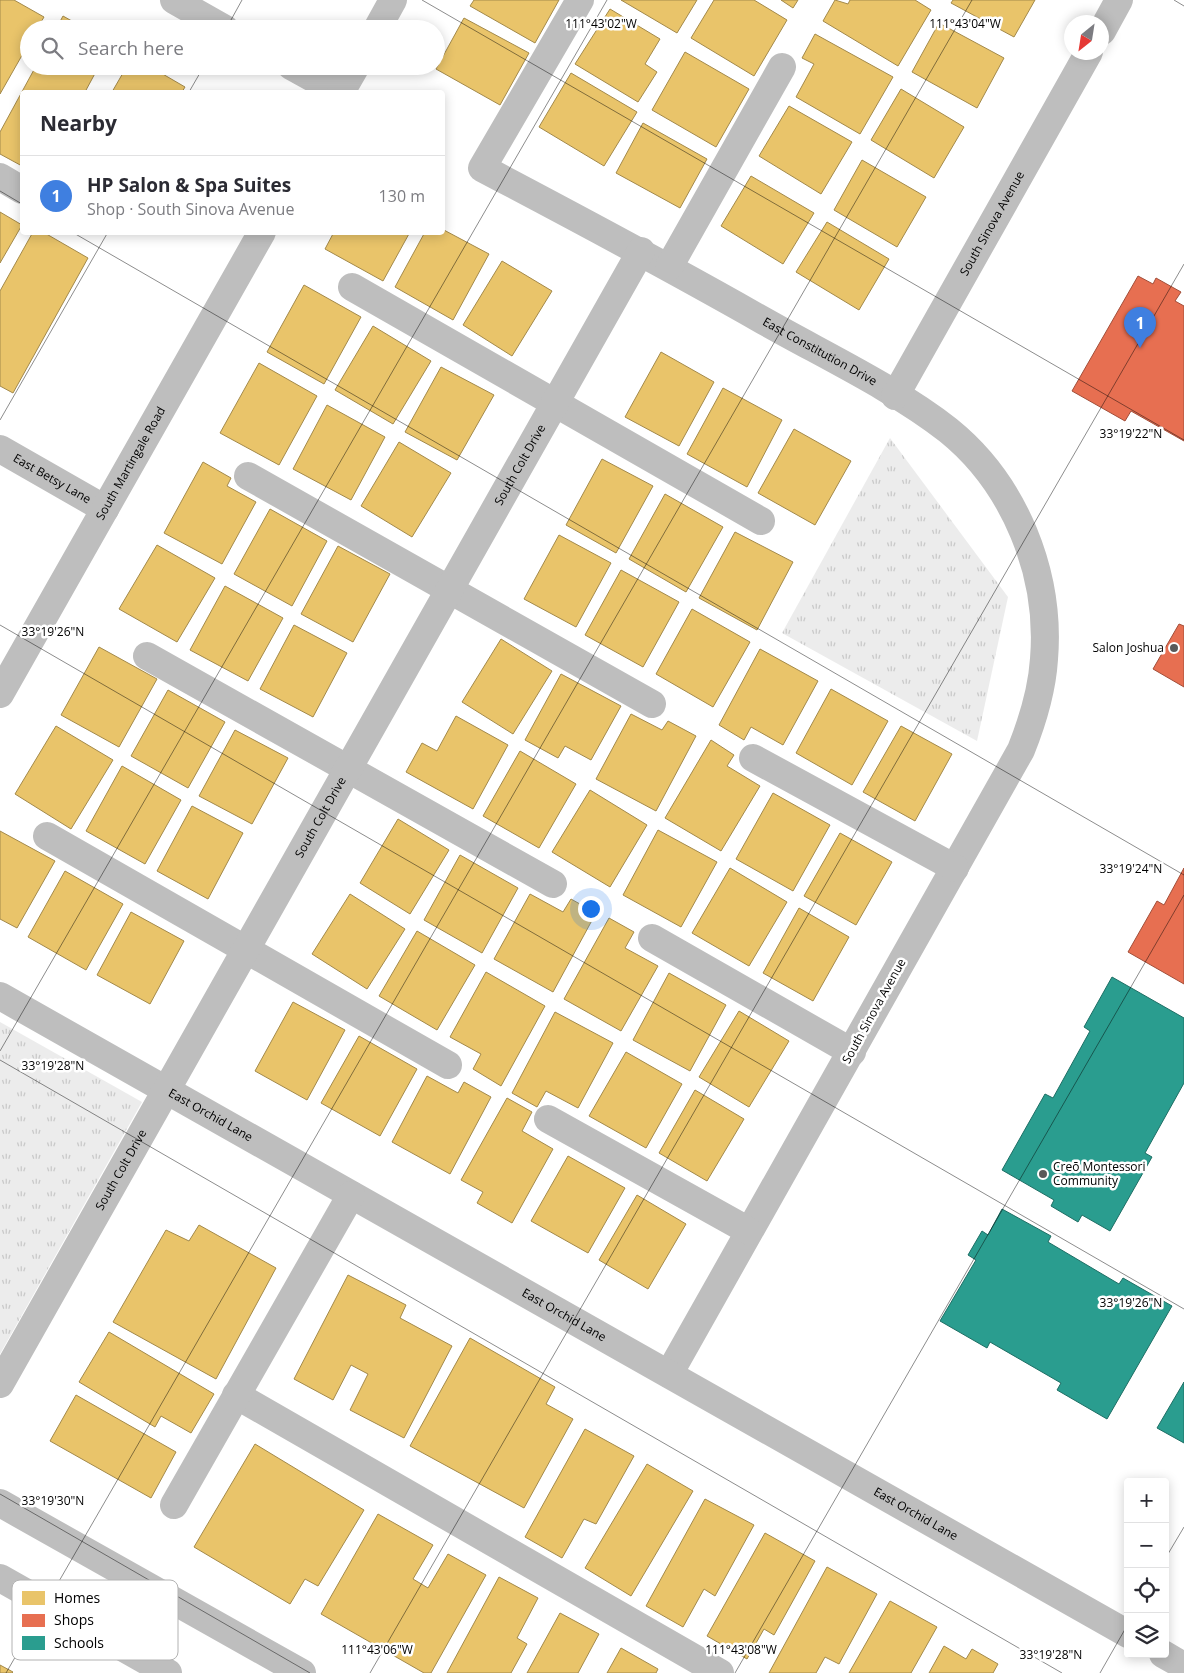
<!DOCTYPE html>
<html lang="en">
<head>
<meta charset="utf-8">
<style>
	body { margin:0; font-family:"Open Sans",sans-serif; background:#f7f7f7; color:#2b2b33 }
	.controls { position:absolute; right:15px; bottom:15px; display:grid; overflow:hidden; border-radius:5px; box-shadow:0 2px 12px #0003 }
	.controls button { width:45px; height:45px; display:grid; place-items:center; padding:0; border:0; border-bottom:1px solid #e1e1e2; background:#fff; color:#2b2b33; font:25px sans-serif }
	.compass { position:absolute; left:1064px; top:15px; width:45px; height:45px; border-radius:50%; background:#fff; box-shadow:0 2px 12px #0003; rotate:210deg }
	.you { position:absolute; left:590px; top:908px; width:18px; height:18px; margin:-12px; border:4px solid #fff; border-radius:50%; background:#1a73e8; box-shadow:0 0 0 8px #1a73e833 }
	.badge { display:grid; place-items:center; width:32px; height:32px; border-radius:50%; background:#595959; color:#fff; font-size:16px; font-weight:700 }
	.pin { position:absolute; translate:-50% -41px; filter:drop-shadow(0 1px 2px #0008) }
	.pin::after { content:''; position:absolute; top:26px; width:18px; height:15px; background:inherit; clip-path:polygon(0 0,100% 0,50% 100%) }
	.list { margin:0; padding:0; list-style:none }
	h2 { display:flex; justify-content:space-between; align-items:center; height:65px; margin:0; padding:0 20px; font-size:21px }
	h2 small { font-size:16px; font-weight:400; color:#7c7c81 }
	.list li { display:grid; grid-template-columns:32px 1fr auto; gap:15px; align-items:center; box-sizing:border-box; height:80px; padding:0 20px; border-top:1px solid #e1e1e2 }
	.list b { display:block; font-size:19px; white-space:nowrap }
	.list p { margin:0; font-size:16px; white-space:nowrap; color:#7c7c81 }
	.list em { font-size:16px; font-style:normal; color:#7c7c81 }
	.icon { flex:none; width:28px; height:28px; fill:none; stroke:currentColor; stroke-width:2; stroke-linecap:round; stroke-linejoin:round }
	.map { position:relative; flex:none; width:1184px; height:1673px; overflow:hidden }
	.search { position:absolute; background:#fff; box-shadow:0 2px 12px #0003; left:20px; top:20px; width:425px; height:55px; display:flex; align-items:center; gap:12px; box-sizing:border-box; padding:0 18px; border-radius:28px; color:#7c7c81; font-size:19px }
	.panel { position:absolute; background:#fff; box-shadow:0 2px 12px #0003; left:20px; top:90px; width:425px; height:145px; border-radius:5px }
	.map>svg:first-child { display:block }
	.park { fill:url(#park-tufts) }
	.homes { fill:#e9c46a; stroke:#a3894a }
	.shops { fill:#e76f51; stroke:#a24e39 }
	.schools { fill:#2a9d8f; stroke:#1d6e64 }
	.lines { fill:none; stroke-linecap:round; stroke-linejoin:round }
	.minor { stroke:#bebebe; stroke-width:28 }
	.ticks { fill:none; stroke:#000; stroke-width:1; stroke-opacity:0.45 }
	.poi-dot { fill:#595959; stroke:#fff; stroke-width:2 }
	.labels { text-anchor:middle; stroke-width:5; stroke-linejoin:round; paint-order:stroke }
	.street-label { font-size:12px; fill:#000; stroke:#fff }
	.poi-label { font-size:12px; fill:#000; stroke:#fff; text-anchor:end }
	.key { fill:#fff; stroke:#b2b2b2; stroke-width:1 }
	.key-label { font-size:14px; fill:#000 }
	.ticks-label { font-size:12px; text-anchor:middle; fill:#000; stroke:#fff; stroke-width:5; stroke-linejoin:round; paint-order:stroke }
</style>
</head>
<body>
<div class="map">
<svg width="1184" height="1673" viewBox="0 0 1184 1673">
	<defs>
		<pattern id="park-tufts" width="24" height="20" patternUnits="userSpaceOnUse" patternTransform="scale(1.25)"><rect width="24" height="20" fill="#ececec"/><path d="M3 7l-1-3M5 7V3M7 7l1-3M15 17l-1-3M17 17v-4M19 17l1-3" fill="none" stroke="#c9c9c9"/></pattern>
	</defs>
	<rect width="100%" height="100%" fill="#fff"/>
	<!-- park -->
	<g class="park">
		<polygon points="890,438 1008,597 977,741 782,633"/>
		<polygon points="0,1022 142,1102 0,1354"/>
	</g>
	<!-- homes -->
	<g class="homes">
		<polygon points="0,0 14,0 44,17 37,29 29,29 29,43 0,94"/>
		<polygon points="474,0 559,0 535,43 470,6"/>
		<polygon points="621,0 697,0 677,33"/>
		<polygon points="714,0 754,0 787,20 754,76 691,38"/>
		<polygon points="781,0 798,0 793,8"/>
		<polygon points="835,0 848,4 850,0 915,0 931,10 898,66 823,21"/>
		<polygon points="953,0 1035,0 1014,37 951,3"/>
		<polygon points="610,9 660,39 645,64 657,72 638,102 575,64"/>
		<polygon points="63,16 86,29 56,29"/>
		<polygon points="464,18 529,53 500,105 436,69"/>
		<polygon points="939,23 1004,58 977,108 912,72"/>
		<polygon points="815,34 893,77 860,134 796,97 814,64 802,58"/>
		<polygon points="685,52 749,89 716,147 652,110"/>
		<polygon points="36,66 99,66 85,92 22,92 22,166 0,154 0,132"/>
		<polygon points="127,66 149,66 185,87 182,92 112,92"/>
		<polygon points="571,73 637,112 604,166 539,127"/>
		<polygon points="901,89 964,127 934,178 871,140"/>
		<polygon points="789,106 852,142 821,194 759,156"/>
		<polygon points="643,123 707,159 680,208 616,173"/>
		<polygon points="862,160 926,197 897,247 834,210"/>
		<polygon points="751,176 814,213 783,264 721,226"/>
		<polygon points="0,212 22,225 0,263"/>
		<polygon points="827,222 889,259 859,310 796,272"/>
		<polygon points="442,229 489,254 453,320 395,287 425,232 442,232"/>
		<polygon points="33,232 43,232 88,258 13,393 0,386 0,291"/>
		<polygon points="334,232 410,232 383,281 325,249"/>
		<polygon points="502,261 552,291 512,356 463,325"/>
		<polygon points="304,285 361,317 324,384 267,352"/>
		<polygon points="373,326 431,361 393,424 335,390"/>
		<polygon points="661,352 714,382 679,446 625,417"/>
		<polygon points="259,363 317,396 279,465 220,433"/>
		<polygon points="441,367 494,395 457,460 405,432"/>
		<polygon points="723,388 782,420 747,487 687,454"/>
		<polygon points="327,405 385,437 351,500 293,469"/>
		<polygon points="794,429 851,461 815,525 758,493"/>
		<polygon points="399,442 451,473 412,537 361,506"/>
		<polygon points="602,459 653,486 616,553 566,525"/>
		<polygon points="203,462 231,478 227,486 256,502 222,564 164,533"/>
		<polygon points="665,494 723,527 686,592 629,559"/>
		<polygon points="270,509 327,541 292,606 234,574"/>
		<polygon points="735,532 793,562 757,630 699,598"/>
		<polygon points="559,535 611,563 576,627 524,599"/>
		<polygon points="157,545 215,578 177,642 119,609"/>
		<polygon points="338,546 390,574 353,642 301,614"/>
		<polygon points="621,570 679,602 643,667 585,635"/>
		<polygon points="225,586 283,618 248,681 190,650"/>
		<polygon points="692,609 750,642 713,707 656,674"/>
		<polygon points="294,625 347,653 313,717 260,689"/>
		<polygon points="501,639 552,671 513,734 462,702"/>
		<polygon points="99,647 157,679 119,747 61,715"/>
		<polygon points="760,649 818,681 783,745 751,727 744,740 719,725"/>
		<polygon points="561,674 621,706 591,760 565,746 558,758 525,740"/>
		<polygon points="831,689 888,721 852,785 796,753"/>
		<polygon points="168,690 225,722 188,788 131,756"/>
		<polygon points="631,714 662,730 668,721 696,736 656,811 596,779"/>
		<polygon points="456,716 508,745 473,809 406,772 422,743 437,751"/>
		<polygon points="56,726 113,760 71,829 15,794"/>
		<polygon points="901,726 952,754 915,821 863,792"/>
		<polygon points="235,730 288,758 252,824 199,796"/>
		<polygon points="711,740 734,755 727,766 760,786 721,851 665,818"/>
		<polygon points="520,751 576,784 539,848 483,816"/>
		<polygon points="122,766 181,800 145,864 86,831"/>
		<polygon points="590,790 647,825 610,887 552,852"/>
		<polygon points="773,793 830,825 793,891 736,859"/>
		<polygon points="192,806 243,833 208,899 157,871"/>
		<polygon points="398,819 449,850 410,914 360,883"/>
		<polygon points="658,830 717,862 681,927 623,895"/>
		<polygon points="0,831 55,861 17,928 0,919"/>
		<polygon points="840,833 892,862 856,925 804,896"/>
		<polygon points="460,855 518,888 482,953 424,920"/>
		<polygon points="730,868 787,902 749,966 692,933"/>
		<polygon points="65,871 123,904 86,970 28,937"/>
		<polygon points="350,894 405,929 367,989 312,954"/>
		<polygon points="530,894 563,912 571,899 596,913 553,992 494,959"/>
		<polygon points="799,908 849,937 813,1001 763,973"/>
		<polygon points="131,912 184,941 150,1004 97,975"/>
		<polygon points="609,918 634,932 625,948 658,966 621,1031 564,999"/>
		<polygon points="417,931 475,965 437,1030 379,996"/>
		<polygon points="486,972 545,1006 501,1086 473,1069 481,1054 450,1037"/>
		<polygon points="669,973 726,1005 690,1071 633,1040"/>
		<polygon points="293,1002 345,1030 307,1100 255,1071"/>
		<polygon points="739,1011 789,1041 749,1107 699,1077"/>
		<polygon points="555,1012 613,1043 578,1108 546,1091 537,1107 512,1093"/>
		<polygon points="359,1036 417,1069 380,1136 321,1103"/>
		<polygon points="626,1052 682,1084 646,1148 589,1116"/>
		<polygon points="427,1076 458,1093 464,1082 491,1097 450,1174 392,1142"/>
		<polygon points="695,1090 744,1119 707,1181 659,1153"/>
		<polygon points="507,1098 532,1112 522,1131 553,1149 512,1223 477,1203 483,1192 461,1180"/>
		<polygon points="568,1156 625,1188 588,1253 531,1221"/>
		<polygon points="637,1195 686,1224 648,1289 599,1260"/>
		<polygon points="199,1225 276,1268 216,1379 113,1322 166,1230 189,1241"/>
		<polygon points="348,1275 406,1305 400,1318 452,1346 404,1438 350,1410 368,1374 351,1365 333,1400 294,1379"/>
		<polygon points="109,1332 214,1394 191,1433 161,1416 155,1427 79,1382"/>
		<polygon points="470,1338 555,1387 546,1404 573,1419 524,1508 410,1446"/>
		<polygon points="76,1395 176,1452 151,1498 50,1441"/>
		<polygon points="585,1429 634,1456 596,1524 584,1519 562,1558 525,1537"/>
		<polygon points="255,1444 364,1510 318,1586 305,1579 290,1604 194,1547"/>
		<polygon points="647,1464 693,1491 631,1596 585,1568"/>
		<polygon points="705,1499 754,1525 715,1596 704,1589 683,1627 646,1606"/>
		<polygon points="378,1514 433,1545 413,1579 428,1588 448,1554 486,1575 431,1673 424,1673 321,1614"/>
		<polygon points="765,1533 815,1561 774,1635 764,1629 747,1659 707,1636"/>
		<polygon points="827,1567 877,1594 839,1664 825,1657 816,1673 769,1673"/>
		<polygon points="499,1577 538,1598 517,1638 527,1644 511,1673 447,1673"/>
		<polygon points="890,1601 937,1627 911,1673 849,1673"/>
		<polygon points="560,1613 599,1634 578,1673 527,1673"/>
		<polygon points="944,1646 966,1659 972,1649 998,1664 993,1673 929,1673"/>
		<polygon points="621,1648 658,1669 656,1673 607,1673"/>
		<polygon points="0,1665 13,1672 12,1673 0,1673"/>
	</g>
	<!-- shops -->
	<g class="shops">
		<polygon points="1138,276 1153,284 1156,278 1181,292 1175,301 1184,306 1184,441 1131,411 1125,421 1072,391"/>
		<polygon points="1179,624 1184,626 1184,687 1153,669"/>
		<polygon points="1184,868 1184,984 1128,952 1157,901 1164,905"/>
	</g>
	<!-- schools -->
	<g class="schools">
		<polygon points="1112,977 1184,1018 1184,1083 1145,1153 1152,1157 1110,1231 1082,1215 1078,1222 1051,1206 1054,1200 1002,1170 1045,1094 1053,1098 1090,1031 1084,1027"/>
		<polygon points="1002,1209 1051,1236 1048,1242 1119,1284 1123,1278 1172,1306 1107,1419 1057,1390 1061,1383 990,1342 987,1348 940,1321 976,1260 968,1255 982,1231 988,1235"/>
		<polygon points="1184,1382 1184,1443 1157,1428"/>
	</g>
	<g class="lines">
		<!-- minor -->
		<g class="minor">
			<polyline points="174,0 225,29"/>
			<path id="s1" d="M580 0 482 168C577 218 671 268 764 321 822 354 896 389 948 430 1015 484 1051 574 1044 659 1042 691 1033 720 1021 750L669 1374"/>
			<polyline points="377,29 393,0"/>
			<polyline points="1102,31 1119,0"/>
			<polyline points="291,66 338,92"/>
			<polyline points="341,92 356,66"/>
			<polyline points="0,177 22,190"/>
			<polyline points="669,267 782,67"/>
			<polyline points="352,287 761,521"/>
			<path id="s2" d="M895 396 1089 52"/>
			<path id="s3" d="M0 449 105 509"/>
			<polyline points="248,476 652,704"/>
			<polyline points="147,656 553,884"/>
			<path id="s4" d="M0 694 262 232"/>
			<polyline points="753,758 955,868"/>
			<polyline points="47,836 448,1065"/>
			<polyline points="652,938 852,1052"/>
			<path id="s5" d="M0 996 1128 1634"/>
			<polyline points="548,1119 749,1231"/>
			<path id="s6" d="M0 1384 641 251"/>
			<polyline points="236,1395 720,1673"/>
			<polyline points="0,1503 302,1673"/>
			<polyline points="174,1505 351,1195"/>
			<polyline points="0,1578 168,1673"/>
			<polyline points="1163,1654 1184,1666"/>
		</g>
	</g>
	<!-- ticks -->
	<path class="ticks" d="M422 0 1184 440M1174 0 1184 6M226 29 242 0M189 92 204 66M0 191 22 204M72 232 1184 875M0 420 108 232M0 625 1184 1309M0 1051 607 0M0 1060 1062 1673M0 1494 310 1673M1165 1559 1184 1527M6 1673 972 0M370 1673 1184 264M735 1673 1184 895M1100 1673 1128 1624"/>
	<!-- markers -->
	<g class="poi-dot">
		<circle cx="1174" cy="648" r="5"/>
		<circle cx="1043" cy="1174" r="5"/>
	</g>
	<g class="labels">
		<!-- street labels -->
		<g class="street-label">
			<text dy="4" stroke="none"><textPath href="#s2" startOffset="198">South Sinova Avenue</textPath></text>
			<text dy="4" stroke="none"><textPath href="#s1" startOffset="579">East Constitution Drive</textPath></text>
			<text dy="4" stroke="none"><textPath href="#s4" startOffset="265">South Martingale Road</textPath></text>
			<text dy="4" stroke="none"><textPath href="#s6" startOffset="1056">South Colt Drive</textPath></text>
			<text dy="4" stroke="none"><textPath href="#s3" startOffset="60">East Betsy Lane</textPath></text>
			<text dy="4" stroke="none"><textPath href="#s6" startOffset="651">South Colt Drive</textPath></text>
			<text transform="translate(874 1011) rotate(-61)" y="4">South Sinova Avenue</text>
			<text dy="4" stroke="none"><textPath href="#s5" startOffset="242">East Orchid Lane</textPath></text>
			<text dy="4" stroke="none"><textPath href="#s6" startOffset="246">South Colt Drive</textPath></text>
			<text dy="4" stroke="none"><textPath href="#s5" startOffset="648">East Orchid Lane</textPath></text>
			<text dy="4" stroke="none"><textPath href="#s5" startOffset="1052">East Orchid Lane</textPath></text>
		</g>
		<!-- poi labels -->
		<g class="poi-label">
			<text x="1164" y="652">Salon Joshua</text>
			<text x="1053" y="1171" text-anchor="start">Creō Montessori<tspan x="1053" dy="14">Community</tspan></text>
		</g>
	</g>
	<!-- legend -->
	<rect x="12" y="1580" width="166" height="80" rx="8" class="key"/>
	<rect x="22" y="1591" width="23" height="14" fill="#e9c46a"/>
	<rect x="22" y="1614" width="23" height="13" fill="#e76f51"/>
	<rect x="22" y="1636" width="23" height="14" fill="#2a9d8f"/>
	<g class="key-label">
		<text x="54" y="1603">Homes</text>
		<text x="54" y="1625">Shops</text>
		<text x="54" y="1648">Schools</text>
	</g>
	<g class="ticks-label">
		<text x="601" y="28">111°43'02"W</text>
		<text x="965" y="28">111°43'04"W</text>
		<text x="1131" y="438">33°19'22"N</text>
		<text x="53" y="636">33°19'26"N</text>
		<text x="1131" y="873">33°19'24"N</text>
		<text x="53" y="1070">33°19'28"N</text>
		<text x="1131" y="1307">33°19'26"N</text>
		<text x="53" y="1505">33°19'30"N</text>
		<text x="377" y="1654">111°43'06"W</text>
		<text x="741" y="1654">111°43'08"W</text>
		<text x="1051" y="1659">33°19'28"N</text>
	</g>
</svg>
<div class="controls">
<button>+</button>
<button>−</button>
<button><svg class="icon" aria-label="locate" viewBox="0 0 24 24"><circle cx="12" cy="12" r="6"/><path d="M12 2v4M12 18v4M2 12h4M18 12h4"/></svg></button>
<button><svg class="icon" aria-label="layers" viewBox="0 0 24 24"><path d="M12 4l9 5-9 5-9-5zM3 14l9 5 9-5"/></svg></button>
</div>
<svg class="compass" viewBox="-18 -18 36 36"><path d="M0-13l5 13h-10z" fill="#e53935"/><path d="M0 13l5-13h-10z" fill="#7c7c81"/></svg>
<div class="you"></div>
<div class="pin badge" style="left:1140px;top:348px;background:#3f7fe0">1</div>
<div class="search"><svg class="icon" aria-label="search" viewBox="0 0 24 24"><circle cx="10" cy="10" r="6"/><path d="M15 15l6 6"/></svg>Search here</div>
<section class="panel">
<h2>Nearby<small></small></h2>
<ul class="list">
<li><span class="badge" style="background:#3f7fe0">1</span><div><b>HP Salon &amp; Spa Suites</b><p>Shop · South Sinova Avenue</p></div><em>130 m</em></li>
</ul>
</section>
</div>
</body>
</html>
